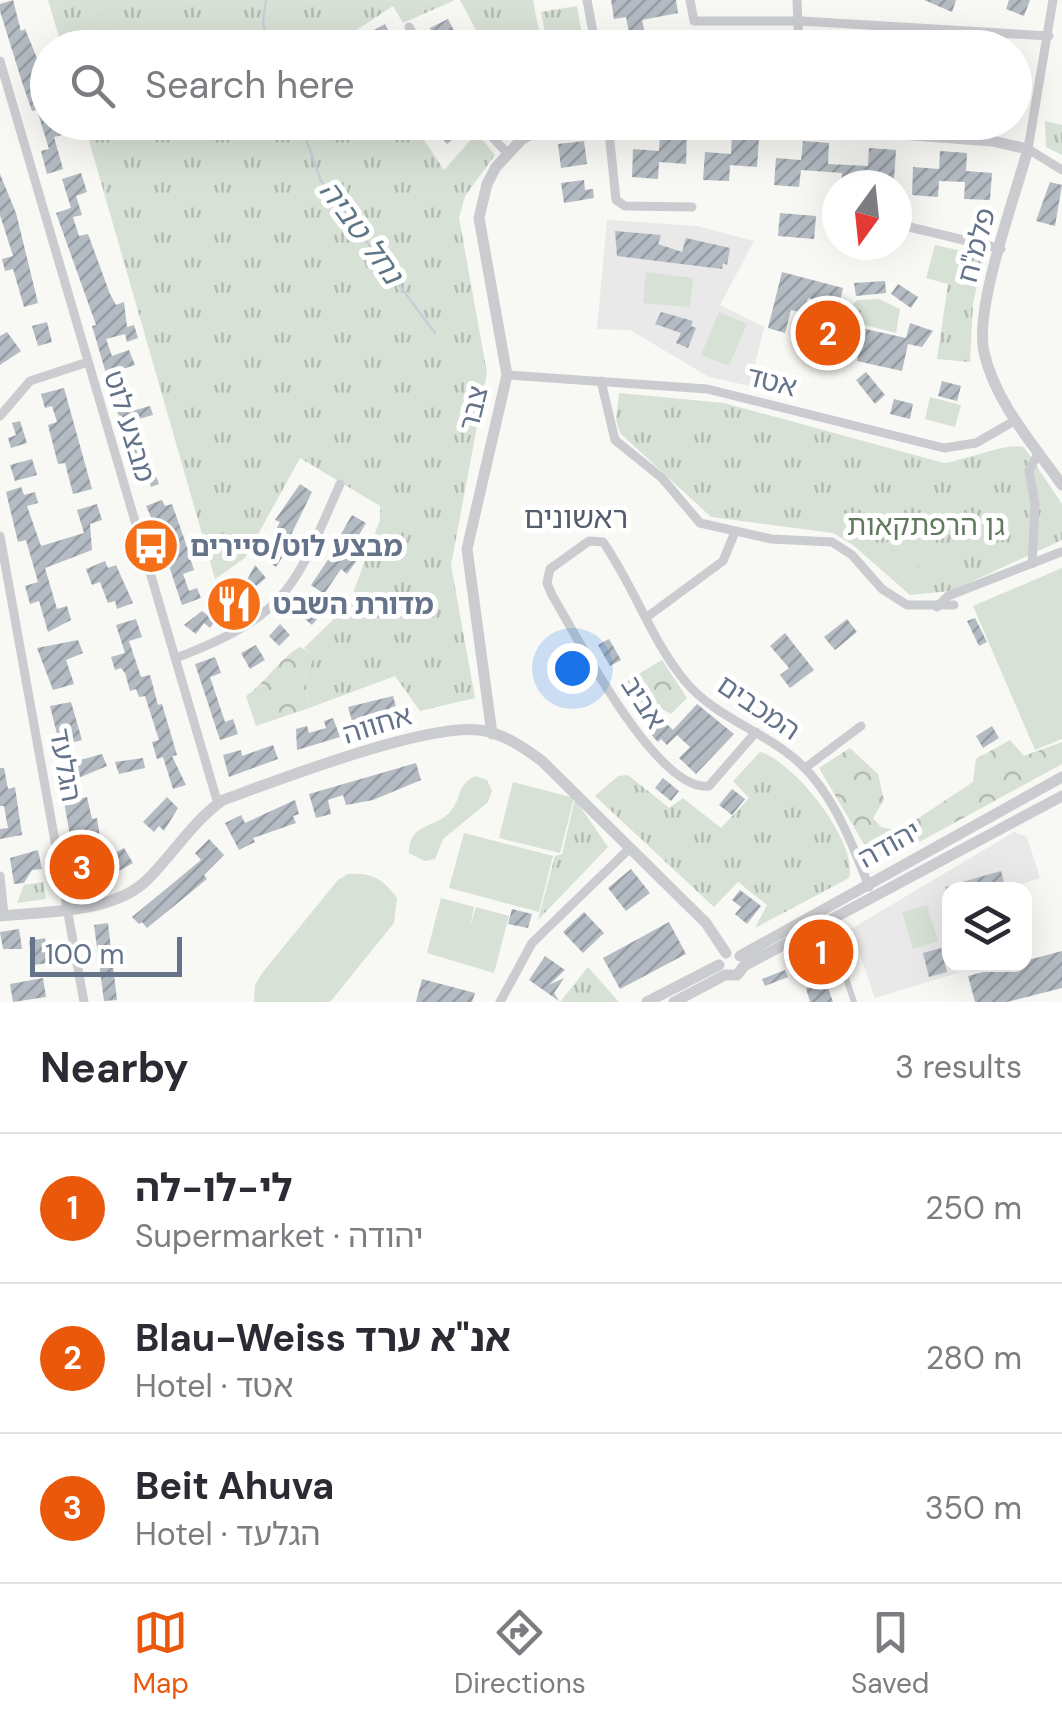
<!DOCTYPE html>
<html lang="en">
<head>
<meta charset="utf-8">
<style>
	body { margin:0; font-family:"DM Sans","Noto Sans Hebrew",sans-serif; background:#f2f2f3; color:#2b2b33 }
	.controls { position:absolute; right:30px; bottom:30px; display:grid; overflow:hidden; border-radius:20px; box-shadow:0 10px 40px #0002 }
	.controls button { width:90px; height:90px; display:grid; place-items:center; padding:0; border:0; border-bottom:2px solid #e1e1e2; background:#fff; color:#2b2b33; font:50px sans-serif }
	.compass { position:absolute; left:822px; top:170px; width:90px; height:90px; border-radius:50%; background:#fff; box-shadow:0 10px 40px #0002; rotate:195deg }
	.scale { position:absolute; left:30px; bottom:25px; width:152px; box-sizing:border-box; padding-left:10px; border:5px solid #647389; border-top:0; font-size:28px; line-height:35px; white-space:nowrap; color:#647389; -webkit-text-stroke:8px #fff; paint-order:stroke }
	.you { position:absolute; left:572px; top:668px; width:35px; height:35px; margin:-25px; border:8px solid #fff; border-radius:50%; background:#1a73e8; box-shadow:0 0 0 15px #1a73e833 }
	.badge { display:grid; place-items:center; width:65px; height:65px; border-radius:50%; background:#ea580c; color:#fff; font-size:32px; font-weight:700 }
	.pin { position:absolute; translate:-50% -50%; border:5px solid #fff; box-shadow:0 2px 10px #0006 }
	.list { margin:0; padding:0; list-style:none }
	h2 { display:flex; justify-content:space-between; align-items:center; height:130px; margin:0; padding:0 40px; font-size:42px }
	h2 small { font-size:32px; font-weight:400; color:#7c7c81 }
	.list li { display:grid; grid-template-columns:65px 1fr auto; gap:30px; align-items:center; box-sizing:border-box; height:150px; padding:0 40px; border-top:2px solid #e1e1e2 }
	.list b { display:block; font-size:38px; white-space:nowrap }
	.list p { margin:0; font-size:32px; white-space:nowrap; color:#7c7c81 }
	.list em { font-size:32px; font-style:normal; color:#7c7c81 }
	.icon { flex:none; width:55px; height:55px; fill:none; stroke:currentColor; stroke-width:2; stroke-linecap:round; stroke-linejoin:round }
	.map { position:relative; flex:none; width:1062px; height:1002px; overflow:hidden }
	.search { position:absolute; background:#fff; box-shadow:0 10px 40px #0002; left:30px; right:30px; top:30px; height:110px; display:flex; align-items:center; gap:25px; box-sizing:border-box; padding:0 35px; border-radius:55px; color:#7c7c81; font-size:38px }
	.sheet { height:580px; background:#fff }
	nav { display:flex; justify-content:space-around; align-items:center; box-sizing:border-box; height:140px; border-top:2px solid #e1e1e2; background:#fff; font-size:28px; color:#7c7c81 }
	nav a { display:grid; justify-items:center; gap:5px }
	nav .on { color:#ea580c }
	.map>svg:first-child { display:block }
	.built { fill:#e8e9e8 }
	.grass { fill:url(#grass-tufts) }
	.forest { fill:url(#forest-crowns) }
	.garden { fill:#d8e1d5 }
	.lines { fill:none; stroke-linecap:round; stroke-linejoin:round }
	.stream { stroke:#c7cfd5; stroke-width:2.5 }
	.building { fill:url(#building-hatch) }
	.pedestrian { stroke:#caccd0; stroke-width:6 }
	.minor { stroke:#caccd0; stroke-width:9 }
	.tertiary { stroke:#caccd0; stroke-width:11 }
	.labels { text-anchor:middle; stroke-width:10; stroke-linejoin:round; paint-order:stroke }
	.street-label { font-size:28px; fill:#647389; stroke:#fff }
	.park-label { font-size:28px; fill:#617a5f; stroke:#fff }
	.poi-label { font-size:28px; font-weight:bold; fill:#647389; stroke:#fff; text-anchor:start }
	.water-label { font-size:30px; font-style:italic; fill:#5f7585; stroke:#fff }
	.neighbourhood-label { font-size:30px; fill:#535d6d; stroke:#fff }
</style>
</head>
<body>
<div class="map">
<svg width="1062" height="1002" viewBox="0 0 1062 1002">
	<defs>
		<pattern id="grass-tufts" width="24" height="20" patternUnits="userSpaceOnUse" patternTransform="scale(2.5)"><rect width="24" height="20" fill="#d8e1d5"/><path d="M3 7l-1-3M5 7V3M7 7l1-3M15 17l-1-3M17 17v-4M19 17l1-3" fill="none" stroke="#b3bbb3"/></pattern>
		<pattern id="forest-crowns" width="20" height="18" patternUnits="userSpaceOnUse" patternTransform="scale(2.5)"><rect width="20" height="18" fill="#d8e1d5"/><path d="M2 6a3 3 0 1 1 6 0M12 15a3 3 0 1 1 6 0" fill="none" stroke="#b3bbb3"/></pattern>
		<pattern id="building-hatch" width="6" height="6" patternUnits="userSpaceOnUse" patternTransform="scale(2.5)"><rect width="6" height="6" fill="#b4bbc2"/><path d="M-1 1l2-2M0 6l6-6M5 7l2-2" fill="none" stroke="#969ca3"/></pattern>
	</defs>
	<rect width="100%" height="100%" fill="#f8f8f5"/>
	<!-- built -->
	<g class="built">
		<polygon points="607,220 697,226 754,241 720,305 764,327 750,386 709,377 630,330 597,329"/>
		<polygon points="1014,832 1027,837 1040,878 1019,885 1019,889 950,889 950,964 984,965 875,998 851,929"/>
	</g>
	<!-- grass -->
	<g class="grass">
		<polygon points="48,0 455,0 403,23 393,6 355,31 365,48 62,47"/>
		<polygon points="460,0 533,0 542,47 485,47"/>
		<polygon points="577,6 584,47 548,47 541,12"/>
		<polygon points="1045,121 1062,125 1062,155 1046,147"/>
		<polygon points="84,123 413,123 444,170 477,133 495,155 465,196 459,218 487,373 451,565 475,698 420,711 395,676 309,708 305,675 315,655 304,648 349,604 380,520 380,506 300,458 245,558 215,579"/>
		<polygon points="935,245 984,256 973,303 970,362 937,359 948,284 926,278"/>
		<polygon points="879,299 900,309 896,333 849,321 844,343 823,337 819,350 800,346 809,303 846,311 857,300"/>
		<path d="M619 393 724 403 944 463C965 460 1008 442 1024 447L1062 504V540L951 591 910 595 853 545 833 533 711 517 620 433 616 420Z"/>
		<path d="M760 752C794 761 859 843 849 878L755 928 767 905 738 882 714 907 595 796 618 776 628 775 669 808 683 798 721 828 749 798 733 781Z"/>
		<polygon points="575,799 608,847 538,920 555,856 562,854"/>
		<polygon points="43,882 46,899 17,903 24,885"/>
		<polygon points="835,954 842,973 807,984 792,963 809,956 813,963"/>
		<polygon points="588,967 619,1002 560,1002"/>
	</g>
	<!-- forest -->
	<g class="forest">
		<path d="M300 647 316 655 305 675 309 708 256 726 246 696C267 682 278 659 300 647Z"/>
		<polygon points="662,660 687,698 671,714 657,706 641,724 618,686"/>
		<polygon points="1010,740 1024,756 1062,742 1062,764 890,858 868,851 819,768 850,748 878,774 884,800 873,818 881,827 899,831 973,782 976,759"/>
	</g>
	<!-- garden -->
	<g class="garden">
		<polygon points="646,272 693,278 690,307 643,303"/>
		<polygon points="719,312 747,324 729,366 701,355"/>
		<polygon points="930,397 961,405 955,427 925,419"/>
		<polygon points="899,528 918,534 931,551 914,573 891,559 883,547"/>
		<polygon points="1062,568 1062,739 1035,750 973,606"/>
		<path d="M475 776 487 780 492 791 488 802 443 839 435 859 425 861 409 853C408 821 440 829 453 808 462 795 457 785 475 776Z"/>
		<polygon points="513,782 574,798 560,853 499,838"/>
		<polygon points="464,833 553,856 539,912 449,888"/>
		<path d="M348 874C372 872 383 879 397 898L394 923 330 1002H254L255 985 263 972 338 880Z"/>
		<polygon points="441,898 474,907 470,927 476,907 509,916 494,973 427,953"/>
		<polygon points="927,905 938,941 913,949 902,912"/>
	</g>
	<g class="lines">
		<!-- stream -->
		<g class="stream">
			<polyline points="266,0 263,22 268,48"/>
			<polyline points="300,122 321,181 435,333"/>
		</g>
	</g>
	<!-- building -->
	<g class="building">
		<polygon points="13,0 21,31 25,29 44,75 36,77 48,122 59,122 62,135 54,137 63,169 47,174 41,151 49,149 37,110 32,111 22,82 0,11 0,4"/>
		<polygon points="611,0 676,0 678,13 642,20 648,48 620,48 619,40 630,38 626,17 614,19"/>
		<polygon points="924,0 956,0 952,12"/>
		<polygon points="1009,0 1030,0 1024,16 1006,9"/>
		<polygon points="448,19 463,48 440,48 430,28"/>
		<polygon points="385,24 394,41 377,48 369,33"/>
		<polygon points="761,37 782,38 782,48 761,48"/>
		<polygon points="698,38 742,41 742,48 697,48"/>
		<polygon points="429,122 457,122 464,130 447,144"/>
		<polygon points="660,133 687,134 686,164 659,162 658,179 632,177 633,149 659,151"/>
		<polygon points="732,135 759,137 757,167 730,165 729,181 703,180 705,152 731,154"/>
		<polygon points="584,141 587,164 561,168 558,144"/>
		<polygon points="803,141 829,143 828,164 868,166 869,148 896,150 894,179 867,178 867,185 841,185 842,173 801,170 799,187 774,185 776,158 801,160"/>
		<polygon points="940,151 967,153 966,171 992,173 990,200 964,199 965,182 939,181 938,197 912,195 913,167 939,169"/>
		<polygon points="81,173 87,192 76,196 82,215 73,217 79,236 88,234 110,294 116,305 124,302 127,327 134,325 138,338 127,342 125,334 106,339 112,356 129,350 135,365 119,370 132,411 150,406 153,415 135,420 159,484 151,487 147,474 137,469 125,438 92,326 96,325 56,213 71,208 62,179"/>
		<polygon points="0,174 16,213 38,303 24,307 13,269 5,271 2,259 13,256 0,215"/>
		<polygon points="584,180 585,190 593,189 594,198 564,203 561,183"/>
		<polygon points="1050,182 1062,185 1055,226 1036,221"/>
		<polygon points="780,213 816,216 814,239 778,236"/>
		<polygon points="615,231 661,235 658,244 682,252 686,238 730,248 727,265 723,263 722,269 617,256"/>
		<polygon points="782,272 843,288 839,305 808,298 804,313 791,310 785,333 768,328"/>
		<polygon points="885,281 886,293 856,296 854,283"/>
		<polygon points="898,284 918,297 911,308 891,294"/>
		<polygon points="661,312 693,321 691,326 696,328 688,348 676,343 681,333 655,324"/>
		<polygon points="47,322 52,342 38,346 32,326"/>
		<polygon points="910,323 933,331 922,347 908,344 902,371 857,361 860,349 847,347 852,326 906,338"/>
		<polygon points="7,332 21,351 0,365 0,336"/>
		<polygon points="826,343 840,346 837,359 823,356"/>
		<polygon points="866,372 885,395 875,404 856,380"/>
		<polygon points="942,381 961,386 957,401 938,396"/>
		<polygon points="64,388 92,489 73,494 65,463 58,464 48,425 57,422 52,406 45,408 41,394"/>
		<polygon points="894,399 913,404 910,419 890,414"/>
		<polygon points="20,421 27,443 11,448 8,438 16,435 12,423"/>
		<polygon points="32,459 37,475 15,481 10,465"/>
		<polygon points="300,484 312,492 289,539 275,531 280,522 275,520"/>
		<polygon points="21,487 24,495 35,492 38,503 27,506 41,546 84,533 77,510 97,504 102,520 90,524 92,550 45,568 57,609 67,606 71,620 48,632 39,601 30,604 25,586 38,582 26,540 18,542 6,492"/>
		<polygon points="162,500 165,506 172,504 186,544 194,570 183,574 189,591 197,588 201,598 182,605 168,563 175,561 168,540 162,542 146,506"/>
		<polygon points="352,515 366,523 348,554 357,560 347,574 341,569 324,594 311,585 344,536 341,534"/>
		<polygon points="268,546 283,556 276,567 261,556"/>
		<polygon points="105,561 108,568 116,565 133,603 117,609 115,601 108,603 100,582 92,585 86,569"/>
		<polygon points="255,565 266,578 254,588 247,580"/>
		<polygon points="303,599 318,618 312,625 294,610"/>
		<polygon points="202,611 215,621 210,628 204,623 196,634 184,625"/>
		<polygon points="975,618 987,642 979,646 967,621"/>
		<polygon points="136,619 142,637 129,641 141,677 150,675 158,705 162,704 177,755 172,756 186,785 173,789 163,757 157,759 152,742 159,740 145,696 139,697 136,689 130,691 125,673 121,668 115,670 111,657 125,653 116,625"/>
		<polygon points="847,619 857,632 835,650 824,637"/>
		<polygon points="280,624 290,635 279,646 269,636"/>
		<polygon points="785,633 814,670 790,688 780,675 789,668 770,646"/>
		<polygon points="609,639 621,660 610,666 598,645"/>
		<polygon points="78,640 83,653 66,660 74,684 53,690 37,648"/>
		<polygon points="256,645 265,660 250,669 241,653"/>
		<polygon points="215,657 221,673 210,677 225,722 233,719 238,734 220,740 195,664"/>
		<polygon points="393,696 398,714 354,728 348,707"/>
		<polygon points="71,702 82,740 67,744 73,762 102,754 107,766 69,782 53,743 59,742 50,706"/>
		<polygon points="697,704 734,734 696,774 679,758 690,747 677,735 667,745 661,739 658,742 644,727 656,714 673,730"/>
		<polygon points="333,718 340,737 297,750 296,729 307,726 309,733 326,728 324,721"/>
		<polygon points="992,726 999,738 983,748 976,736"/>
		<polygon points="273,745 278,759 229,777 223,755 241,750 242,756"/>
		<polygon points="143,758 145,768 119,774 115,762"/>
		<polygon points="416,763 421,780 373,800 346,805 343,795 328,800 331,814 316,818 309,794"/>
		<polygon points="0,768 4,768 8,789 15,787 22,835 0,839 0,829 8,828 4,806 0,806"/>
		<polygon points="663,778 679,791 671,801 655,788"/>
		<polygon points="732,789 745,799 732,815 719,805"/>
		<polygon points="73,794 75,800 87,797 92,819 97,818 102,851 91,833 98,877 78,881 63,796"/>
		<polygon points="167,797 178,808 164,831 159,826 154,832 143,822"/>
		<polygon points="295,800 299,814 293,816 296,823 253,838 255,842 239,850 225,823 241,815 245,823"/>
		<polygon points="209,839 224,855 204,875 207,879 147,928 142,922 139,924 132,917 201,860 195,853"/>
		<polygon points="124,848 133,863 115,873 106,858"/>
		<polygon points="38,850 42,869 32,870 24,883 14,884 10,858"/>
		<polygon points="631,869 650,893 626,911 608,888"/>
		<polygon points="1001,871 1006,890 946,890 945,887"/>
		<polygon points="740,890 761,906 747,924 735,914 741,907 732,900"/>
		<polygon points="512,909 532,914 528,928 508,924"/>
		<polygon points="584,912 604,933 583,953 563,932"/>
		<polygon points="669,922 686,954 620,989 603,958"/>
		<polygon points="108,923 117,1000 104,1001 94,925"/>
		<polygon points="19,929 22,949 3,949 0,932"/>
		<polygon points="45,938 49,963 33,965 29,941"/>
		<polygon points="827,942 831,954 813,962 808,950"/>
		<polygon points="941,948 947,972 929,977 923,953"/>
		<polygon points="1062,951 1062,988 1007,1002 975,1002 968,976"/>
		<polygon points="545,956 565,970 549,985 564,978 554,993 559,1001 529,980"/>
		<polygon points="785,970 788,977 765,986 762,979"/>
		<polygon points="43,978 46,997 13,1002 10,984"/>
		<polygon points="422,979 475,993 472,1002 416,1002"/>
		<polygon points="826,982 833,1002 810,1002 806,988"/>
	</g>
	<g class="lines">
		<!-- pedestrian -->
		<polyline class="pedestrian" points="828,924 854,1002"/>
		<!-- minor -->
		<g class="minor">
			<polyline points="587,0 596,48"/>
			<polyline points="690,0 694,21 801,21 1049,36"/>
			<polyline points="797,0 799,48"/>
			<polyline points="1053,0 1028,149 1062,170"/>
			<polyline points="409,27 422,48"/>
			<polyline points="0,61 218,804"/>
			<polyline points="478,122 507,153"/>
			<polyline points="608,122 616,200 625,206 692,207"/>
			<polyline points="897,224 1001,249"/>
			<polyline points="507,375 707,389 944,448 976,443 1016,420"/>
			<polyline points="601,381 615,440 662,478 700,523 771,539 832,542 852,555 882,589 907,605 954,605"/>
			<polyline points="0,416 30,381 88,362"/>
			<polyline points="0,536 84,1002"/>
			<polyline points="1032,564 1035,504 1029,470 1039,452"/>
			<polyline points="937,607 948,596 1061,552"/>
			<polyline points="647,617 723,561 735,532"/>
			<path d="M176 658C288 615 294 589 340 484"/>
			<path d="M756 732 709 786C657 793 576 635 552 595L547 583 550 569 589 541 603 542C634 586 651 640 685 681 711 713 754 728 786 752 829 782 851 840 869 887"/>
			<polyline points="805,768 861,726"/>
			<polyline points="0,876 4,915"/>
			<polyline points="500,1002 532,943 630,848"/>
		</g>
		<!-- tertiary -->
		<g class="tertiary">
			<path d="M744 122 992 141 1028 149C1015 197 974 308 984 352 995 402 1033 444 1062 485"/>
			<polyline points="492,734 467,549 507,375 479,218 487,184 496,167 521,140 551,122"/>
			<path d="M0 916C46 911 113 914 148 879 174 853 193 821 223 800 281 779 423 724 479 730 503 733 523 747 542 761L706 923 726 953"/>
			<polyline points="740,956 1062,777"/>
			<polyline points="647,1002 719,965"/>
			<polyline points="674,1002 725,975 737,975 744,966 1062,796"/>
		</g>
	</g>
	<!-- icons -->
	<defs>
		<g id="bus-disc" transform="scale(2.875)"><circle r="9.5" fill="#f56f18" stroke="#fff"/><path d="M-5-6H5V4H4V6H2V4H-2V6H-4V4H-5ZM-3.5-4V0h7V-4ZM-3.5 1.2v1.5H-2V1.2ZM2 1.2v1.5H3.5V1.2Z" fill="#fff"/></g>
		<g id="restaurant-disc" transform="scale(2.875)"><circle r="9.5" fill="#f56f18" stroke="#fff"/><path d="M-5-6h1v4h1v-4h1v4h1v-4h1v5L-1.5 .5V6h-2V.5L-5-1ZM5-6V6H3V1.5H1.5Q1.5-4 5-6Z" fill="#fff"/></g>
	</defs>
	<g fill-rule="evenodd">
		<use href="#bus-disc" x="151" y="546"/>
		<use href="#restaurant-disc" x="234" y="604"/>
	</g>
	<g class="labels">
		<!-- street labels -->
		<g class="street-label">
			<text transform="translate(976 245) rotate(-75)" y="10">פלמ"ח</text>
			<text transform="translate(772 381) rotate(14)" y="10">אטד</text>
			<text transform="translate(473 408) rotate(-76)" y="10">צבר</text>
			<text transform="translate(130 426) rotate(73)" y="10">מבצע לוט</text>
			<text transform="translate(644 702) rotate(57)" y="10">אביב</text>
			<text transform="translate(759 707) rotate(34)" y="10">המכבים</text>
			<text transform="translate(377 724) rotate(-17)" y="10">אחווה</text>
			<text transform="translate(66 765) rotate(80)" y="10">הגלעד</text>
			<text transform="translate(889 844) rotate(-29)" y="10">יהודה</text>
		</g>
		<!-- park labels -->
		<g class="park-label">
			<text x="926" y="535">גן הרפתקאות</text>
		</g>
		<!-- poi labels -->
		<g class="poi-label">
			<text x="190" y="556">מבצע לוט/סיירים</text>
			<text x="273" y="614">מדורת השבט</text>
		</g>
		<!-- water labels -->
		<g class="water-label">
			<text transform="translate(361 232) rotate(54)" y="10">נחל טביה</text>
		</g>
		<!-- neighbourhood labels -->
		<g class="neighbourhood-label">
			<text x="576" y="528">ראשונים</text>
		</g>
	</g>
</svg>
<div class="controls">
<button><svg class="icon" aria-label="layers" viewBox="0 0 24 24"><path d="M12 4l9 5-9 5-9-5zM3 14l9 5 9-5"/></svg></button>
</div>
<svg class="compass" viewBox="-18 -18 36 36"><path d="M0-13l5 13h-10z" fill="#e53935"/><path d="M0 13l5-13h-10z" fill="#7c7c81"/></svg>
<div class="scale">100 m</div>
<div class="you"></div>
<div class="pin badge" style="left:821px;top:952px">1</div>
<div class="pin badge" style="left:828px;top:333px">2</div>
<div class="pin badge" style="left:82px;top:867px">3</div>
<div class="search"><svg class="icon" aria-label="search" viewBox="0 0 24 24"><circle cx="10" cy="10" r="6"/><path d="M15 15l6 6"/></svg>Search here</div>
</div>
<section class="sheet">
<h2>Nearby<small>3 results</small></h2>
<ul class="list">
<li><span class="badge">1</span><div><b>לי-לו-לה</b><p>Supermarket · יהודה</p></div><em>250 m</em></li>
<li><span class="badge">2</span><div><b>Blau-Weiss אנ&quot;א ערד</b><p>Hotel · אטד</p></div><em>280 m</em></li>
<li><span class="badge">3</span><div><b>Beit Ahuva</b><p>Hotel · הגלעד</p></div><em>350 m</em></li>
</ul>
</section>
<nav>
<a class="on"><svg class="icon" aria-label="map" viewBox="0 0 24 24"><path d="M3 6l6-2 6 2 6-2v14l-6 2-6-2-6 2zM9 4v14M15 6v14"/></svg>Map</a>
<a><svg class="icon" aria-label="directions" viewBox="0 0 24 24"><path d="M12 3l9 9-9 9-9-9zM9 14v-3h6M13 9l2 2-2 2"/></svg>Directions</a>
<a><svg class="icon" aria-label="saved" viewBox="0 0 24 24"><path d="M7 4h10v16l-5-4-5 4z"/></svg>Saved</a>
</nav>
</body>
</html>
